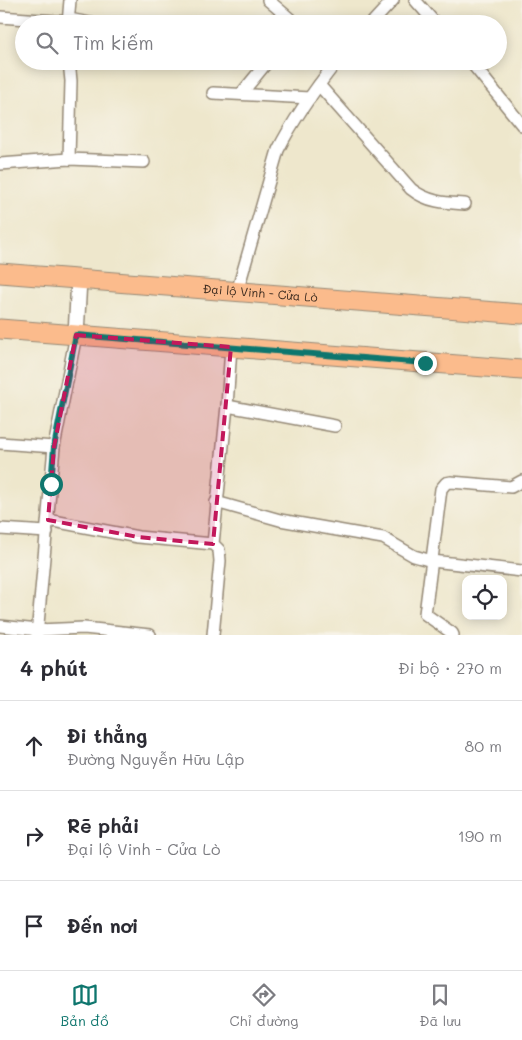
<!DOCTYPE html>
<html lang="vi">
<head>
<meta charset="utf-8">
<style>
	body { margin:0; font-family:Mali,sans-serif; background:#f7f7f7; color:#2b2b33 }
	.controls { position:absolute; right:15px; bottom:15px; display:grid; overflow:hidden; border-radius:10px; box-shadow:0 2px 12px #0003 }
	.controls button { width:45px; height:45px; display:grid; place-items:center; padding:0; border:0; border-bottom:1px solid #e1e1e2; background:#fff; color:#2b2b33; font:25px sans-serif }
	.stop { position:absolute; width:15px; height:15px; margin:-11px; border:4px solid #0f766e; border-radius:50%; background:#fff }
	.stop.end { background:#0f766e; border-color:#fff; box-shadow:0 1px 5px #0008 }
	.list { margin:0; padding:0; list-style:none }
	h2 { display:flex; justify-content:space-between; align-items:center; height:65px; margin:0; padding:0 20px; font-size:21px }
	h2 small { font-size:16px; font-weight:400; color:#7c7c81 }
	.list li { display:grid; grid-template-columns:32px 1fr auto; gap:15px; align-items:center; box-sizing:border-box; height:90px; padding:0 20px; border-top:1px solid #e1e1e2 }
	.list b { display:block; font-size:19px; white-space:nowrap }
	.list p { margin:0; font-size:16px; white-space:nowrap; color:#7c7c81 }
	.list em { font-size:16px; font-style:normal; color:#7c7c81 }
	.icon { flex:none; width:28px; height:28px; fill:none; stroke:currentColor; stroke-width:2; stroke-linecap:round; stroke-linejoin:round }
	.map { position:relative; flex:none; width:522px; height:635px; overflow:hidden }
	.search { position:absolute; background:#fff; box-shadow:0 2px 12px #0003; left:15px; right:15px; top:15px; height:55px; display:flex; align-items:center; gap:12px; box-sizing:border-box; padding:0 18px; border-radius:28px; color:#7c7c81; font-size:19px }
	.sheet { height:335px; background:#fff }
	nav { display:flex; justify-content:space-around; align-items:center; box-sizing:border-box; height:70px; border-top:1px solid #e1e1e2; background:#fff; font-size:14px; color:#7c7c81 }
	nav a { display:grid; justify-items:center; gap:2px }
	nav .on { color:#0f766e }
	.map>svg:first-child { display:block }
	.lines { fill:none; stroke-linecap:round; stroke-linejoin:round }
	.minor-casing { stroke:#948875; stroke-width:14 }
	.tertiary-casing { stroke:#948875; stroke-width:18 }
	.primary-casing { stroke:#948875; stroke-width:21 }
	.minor { stroke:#fff; stroke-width:11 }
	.tertiary { stroke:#fff; stroke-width:15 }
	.primary { stroke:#fbbb8c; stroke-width:19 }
	.route { stroke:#0f766e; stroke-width:6 }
	.marked { fill:#c2185b; fill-opacity:0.2; stroke:#c2185b; stroke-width:4; stroke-dasharray:10 6; stroke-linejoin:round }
	.labels { text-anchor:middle; stroke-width:4; stroke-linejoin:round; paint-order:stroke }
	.street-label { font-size:12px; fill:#3b2a1e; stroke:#f7f3e8 }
</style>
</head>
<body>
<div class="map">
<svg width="522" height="635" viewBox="0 0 522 635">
	<rect width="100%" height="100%" fill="#f7f3e8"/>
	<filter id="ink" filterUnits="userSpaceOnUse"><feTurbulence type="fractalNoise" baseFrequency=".02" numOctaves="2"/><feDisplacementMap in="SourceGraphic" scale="10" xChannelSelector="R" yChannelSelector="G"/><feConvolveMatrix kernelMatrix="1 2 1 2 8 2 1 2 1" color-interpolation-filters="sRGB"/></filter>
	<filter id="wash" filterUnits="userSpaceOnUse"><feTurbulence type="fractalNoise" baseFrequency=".0096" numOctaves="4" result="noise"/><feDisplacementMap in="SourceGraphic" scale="20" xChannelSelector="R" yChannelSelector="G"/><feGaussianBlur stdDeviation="1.12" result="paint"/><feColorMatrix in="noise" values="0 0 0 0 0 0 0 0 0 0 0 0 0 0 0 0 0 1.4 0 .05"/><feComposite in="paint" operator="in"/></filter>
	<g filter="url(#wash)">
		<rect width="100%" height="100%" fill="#eee7cc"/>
	</g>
	<g filter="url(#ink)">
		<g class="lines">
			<!-- minor casing -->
			<g class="minor-casing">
				<g id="minor">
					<polyline points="268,0 296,24"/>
					<polyline points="415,0 436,24"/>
					<polyline points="0,17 69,22"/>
					<polyline points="69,19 95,24"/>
					<polyline points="68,24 70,0"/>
					<polyline points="371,24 393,0"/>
					<polyline points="470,61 522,125"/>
					<path d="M319 85 411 189C427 202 445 203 465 204"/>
					<polyline points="213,93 310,98"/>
					<polyline points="241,94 268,61"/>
					<polyline points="69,159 71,81 69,61"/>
					<polyline points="0,164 69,159 144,162"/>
					<path d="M237 292 278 150C294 118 315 89 337 61"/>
					<polyline points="227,406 335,426"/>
					<polyline points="0,443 54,447"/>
					<polyline points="216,502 280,520 383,538 414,556 432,561 522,571"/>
					<polyline points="48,520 138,537 213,544"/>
					<polyline points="0,529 47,532"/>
					<polyline points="0,626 38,630 84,628 150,635"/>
					<polyline points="37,635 54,447 76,335"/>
					<polyline points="213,635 220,561 219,550 213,544 227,406 231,347"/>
					<polyline points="453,635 452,633 425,614 441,489 446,483 451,482 511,487 522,481"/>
				</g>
			</g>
			<!-- tertiary casing -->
			<g class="tertiary-casing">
				<polyline id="tertiary" points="76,335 79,279"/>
			</g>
			<!-- primary casing -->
			<g class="primary-casing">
				<g id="primary">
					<path id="s1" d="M0 273 522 314"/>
					<polyline points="0,329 522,370"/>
				</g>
			</g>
			<!-- minor -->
			<use href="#minor" class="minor"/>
			<!-- tertiary -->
			<use href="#tertiary" class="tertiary"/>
			<!-- primary -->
			<use href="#primary" class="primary"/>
		</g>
	</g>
	<g class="lines" filter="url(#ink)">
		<!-- route -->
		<polyline class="route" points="51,484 54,447 76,335 425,363"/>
	</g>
	<!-- marked area -->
	<path class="marked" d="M76 335 231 347 213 544 138 537 48 520 54 447Z"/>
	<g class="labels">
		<!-- street labels -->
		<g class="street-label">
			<text dy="4" stroke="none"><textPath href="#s1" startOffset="261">Đại lộ Vinh - Cửa Lò</textPath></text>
		</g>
	</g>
</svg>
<div class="controls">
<button><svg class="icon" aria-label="locate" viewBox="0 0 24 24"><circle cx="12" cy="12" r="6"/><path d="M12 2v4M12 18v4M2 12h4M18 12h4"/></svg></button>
</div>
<div class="stop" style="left:51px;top:484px"></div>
<div class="stop end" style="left:425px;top:363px"></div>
<div class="search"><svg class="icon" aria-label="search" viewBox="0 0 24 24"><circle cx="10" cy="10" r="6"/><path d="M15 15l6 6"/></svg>Tìm kiếm</div>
</div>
<section class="sheet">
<h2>4 phút<small>Đi bộ · 270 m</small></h2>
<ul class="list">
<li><svg class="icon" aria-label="ahead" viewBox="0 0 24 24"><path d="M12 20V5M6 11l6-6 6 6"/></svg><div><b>Đi thẳng</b><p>Đường Nguyễn Hữu Lập</p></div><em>80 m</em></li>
<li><svg class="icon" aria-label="right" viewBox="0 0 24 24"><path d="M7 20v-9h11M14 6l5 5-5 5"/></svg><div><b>Rẽ phải</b><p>Đại lộ Vinh - Cửa Lò</p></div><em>190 m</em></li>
<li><svg class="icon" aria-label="arrive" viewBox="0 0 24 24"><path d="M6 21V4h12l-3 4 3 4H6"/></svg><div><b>Đến nơi</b></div></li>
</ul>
</section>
<nav>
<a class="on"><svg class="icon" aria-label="map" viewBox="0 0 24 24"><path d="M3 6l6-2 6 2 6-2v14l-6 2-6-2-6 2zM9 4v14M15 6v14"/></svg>Bản đồ</a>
<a><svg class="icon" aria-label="directions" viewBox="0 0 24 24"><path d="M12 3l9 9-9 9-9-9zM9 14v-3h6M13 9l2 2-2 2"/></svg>Chỉ đường</a>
<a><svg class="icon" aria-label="saved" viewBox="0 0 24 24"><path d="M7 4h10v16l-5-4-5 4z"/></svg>Đã lưu</a>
</nav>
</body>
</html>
